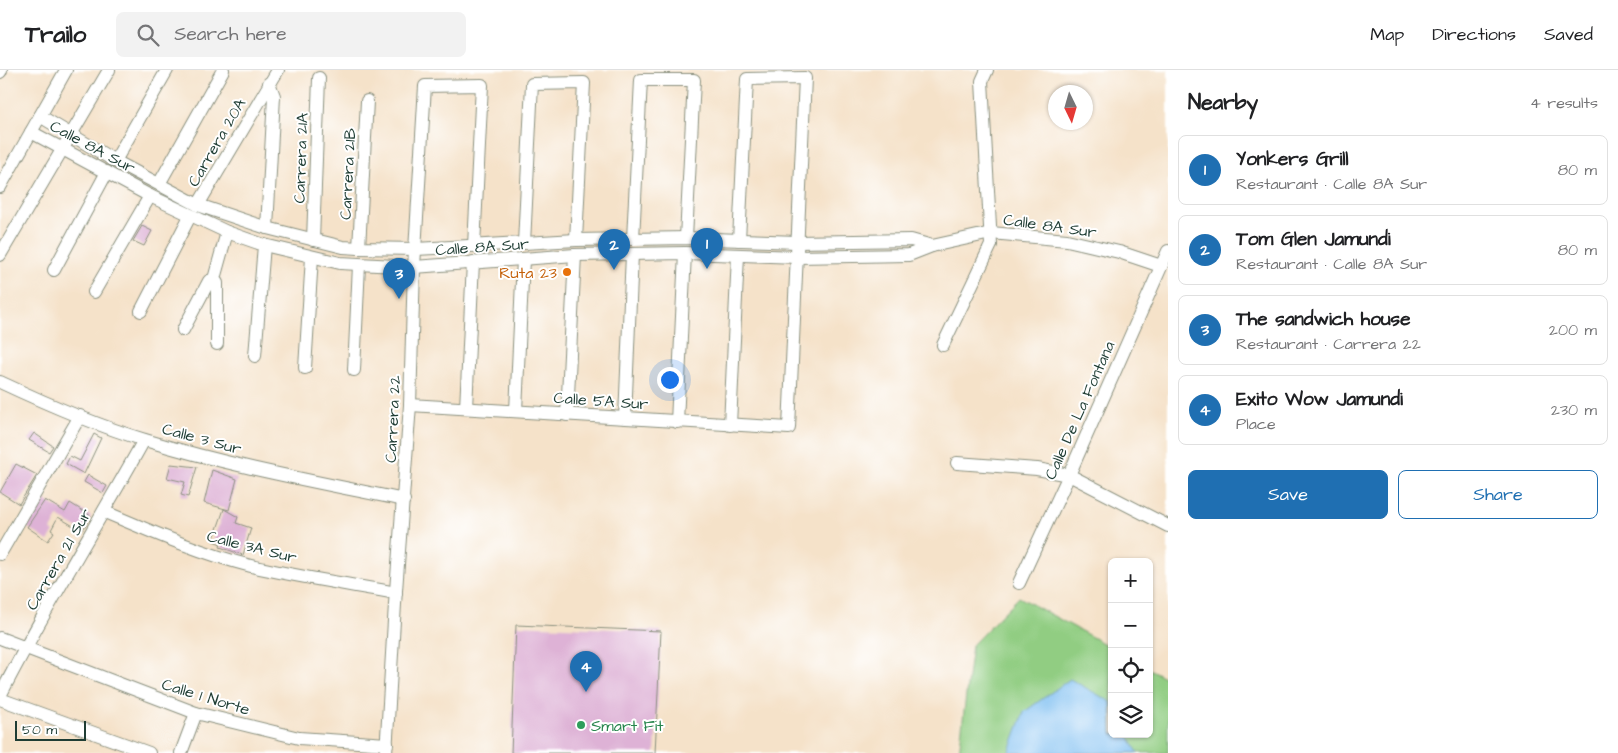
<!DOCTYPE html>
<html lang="en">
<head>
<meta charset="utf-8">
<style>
	body { margin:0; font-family:"Architects Daughter",sans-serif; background:#f2f2f2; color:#202124 }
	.controls { position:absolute; right:15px; bottom:15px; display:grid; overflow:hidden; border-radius:8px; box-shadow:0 1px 4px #0004 }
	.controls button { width:45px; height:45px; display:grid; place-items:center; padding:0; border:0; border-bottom:1px solid #e0e0e0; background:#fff; color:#202124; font:25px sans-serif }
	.compass { position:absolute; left:1048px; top:15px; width:45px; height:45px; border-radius:50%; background:#fff; box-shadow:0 1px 4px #0004; rotate:175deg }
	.scale { position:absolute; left:15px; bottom:12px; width:71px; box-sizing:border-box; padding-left:5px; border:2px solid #1f3d34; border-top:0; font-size:14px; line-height:18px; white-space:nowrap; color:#1f3d34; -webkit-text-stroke:4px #fff; paint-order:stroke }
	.you { position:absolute; left:669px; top:309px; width:18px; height:18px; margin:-12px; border:4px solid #fff; border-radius:50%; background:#1a73e8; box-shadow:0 0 0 8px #1a73e833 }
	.badge { display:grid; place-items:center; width:32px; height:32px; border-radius:50%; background:#1f6fb2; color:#fff; font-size:16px; font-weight:700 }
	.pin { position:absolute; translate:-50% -41px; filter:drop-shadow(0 1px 2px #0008) }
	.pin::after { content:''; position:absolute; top:26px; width:18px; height:15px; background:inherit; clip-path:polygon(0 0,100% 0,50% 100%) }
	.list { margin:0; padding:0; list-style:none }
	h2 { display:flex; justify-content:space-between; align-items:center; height:65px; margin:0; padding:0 20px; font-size:21px }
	h2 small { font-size:16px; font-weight:400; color:#757577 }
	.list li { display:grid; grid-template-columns:32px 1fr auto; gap:15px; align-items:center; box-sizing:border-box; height:70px; margin:0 10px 10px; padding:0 10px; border:1px solid #e0e0e0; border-radius:8px }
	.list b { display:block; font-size:19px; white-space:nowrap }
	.list p { margin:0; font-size:16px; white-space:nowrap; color:#757577 }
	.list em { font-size:16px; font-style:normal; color:#757577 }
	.actions { display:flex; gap:10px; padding:15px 20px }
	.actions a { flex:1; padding:11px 0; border:1px solid #1f6fb2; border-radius:8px; text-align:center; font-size:18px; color:#1f6fb2 }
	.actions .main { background:#1f6fb2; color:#fff }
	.icon { flex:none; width:28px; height:28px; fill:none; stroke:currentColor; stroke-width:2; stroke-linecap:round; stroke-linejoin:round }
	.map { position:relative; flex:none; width:1168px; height:683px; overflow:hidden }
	header { display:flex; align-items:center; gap:30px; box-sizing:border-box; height:70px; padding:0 25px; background:#fff; border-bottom:1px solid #e0e0e0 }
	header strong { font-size:24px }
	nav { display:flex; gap:28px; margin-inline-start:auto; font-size:18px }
	.search { width:350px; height:45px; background:#f2f2f2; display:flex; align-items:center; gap:12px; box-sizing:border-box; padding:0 18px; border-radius:8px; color:#757577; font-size:19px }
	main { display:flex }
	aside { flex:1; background:#fff }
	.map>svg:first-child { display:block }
	.green { fill:#91cd82; stroke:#58855b }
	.water { fill:#7cbdf1; stroke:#4e7d92 }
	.building { fill:#deb2d6 }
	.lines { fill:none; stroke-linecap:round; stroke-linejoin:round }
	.minor-casing { stroke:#8a907e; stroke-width:14 }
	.minor { stroke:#fff; stroke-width:12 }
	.food-dot { fill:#e8710a; stroke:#fff; stroke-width:2 }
	.leisure-dot { fill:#2e9e5b; stroke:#fff; stroke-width:2 }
	.labels { text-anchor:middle; stroke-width:4; stroke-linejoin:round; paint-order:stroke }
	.street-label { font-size:16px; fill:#1f3d34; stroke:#fff }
	.food-label { font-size:16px; fill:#c56008; stroke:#fff; text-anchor:end }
	.leisure-label { font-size:16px; fill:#27864d; stroke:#fff; text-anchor:start }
</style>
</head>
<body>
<header>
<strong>Trailo</strong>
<div class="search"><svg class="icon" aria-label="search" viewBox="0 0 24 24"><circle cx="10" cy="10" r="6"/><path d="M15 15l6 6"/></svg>Search here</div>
<nav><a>Map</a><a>Directions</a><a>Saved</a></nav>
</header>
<main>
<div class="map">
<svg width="1168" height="683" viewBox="0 0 1168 683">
	<rect width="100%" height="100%" fill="#fff"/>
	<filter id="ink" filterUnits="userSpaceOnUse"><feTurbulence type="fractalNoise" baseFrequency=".02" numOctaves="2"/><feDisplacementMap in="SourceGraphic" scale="10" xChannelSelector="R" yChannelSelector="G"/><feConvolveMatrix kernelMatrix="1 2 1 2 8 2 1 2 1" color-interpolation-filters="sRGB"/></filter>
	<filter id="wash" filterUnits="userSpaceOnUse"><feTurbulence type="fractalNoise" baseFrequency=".0096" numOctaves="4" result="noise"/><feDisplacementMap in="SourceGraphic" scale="20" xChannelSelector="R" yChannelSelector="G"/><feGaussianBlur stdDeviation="1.12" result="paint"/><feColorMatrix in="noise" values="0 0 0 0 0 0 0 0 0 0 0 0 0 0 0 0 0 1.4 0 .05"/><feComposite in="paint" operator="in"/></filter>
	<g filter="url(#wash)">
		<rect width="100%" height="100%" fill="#f5e2c9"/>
		<!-- green -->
		<polygon class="green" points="1019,527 1112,578 1112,664 1149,664 1149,599 1168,609 1168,683 959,683 972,575"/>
		<!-- water -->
		<polygon class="water" points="1070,609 1111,632 1112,664 1128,664 1138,683 1009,683 1024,642"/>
		<g id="blocks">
			<!-- building -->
			<g class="building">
				<polygon points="142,156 152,161 144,176 133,171"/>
				<polygon points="34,363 53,376 49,382 29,370"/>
				<polygon points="94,364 101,368 84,404 66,394 70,386 80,391"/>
				<polygon points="16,394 37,405 19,434 0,422"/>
				<polygon points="171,394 197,397 188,427 181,425 185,412 167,408"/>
				<polygon points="212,400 237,409 229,440 204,433"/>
				<polygon points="88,405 107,416 103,423 84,412"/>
				<polygon points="45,430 65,442 70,433 91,446 82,461 58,447 51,460 54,462 48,471 27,457"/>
				<polygon points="224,439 238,447 236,453 251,458 243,485 220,477 221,474 213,471"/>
				<polygon points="516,555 661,561 655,683 511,683"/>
			</g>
		</g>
	</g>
	<g filter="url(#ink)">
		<use href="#blocks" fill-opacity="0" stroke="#8a907e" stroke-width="1"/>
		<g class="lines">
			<!-- minor casing -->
			<g class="minor-casing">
				<g id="minor">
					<polyline points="0,2 1,0"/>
					<polyline points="40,46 115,91 198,135 267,158 343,177 359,178 416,179 576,170 686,168 797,172 911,170 932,176"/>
					<polyline points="31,62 150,126 227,162 264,175 340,193 414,197 575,185 685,183 797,187 909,185 932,176 991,163 1067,170 1119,182 1161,196"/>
					<polyline points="115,91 167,0"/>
					<polyline points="159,114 223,0"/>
					<polyline points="0,117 66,0"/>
					<polyline points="198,135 278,0"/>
					<polyline points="267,158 274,26 269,13"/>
					<polyline points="633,169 641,10 694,10 686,168"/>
					<polyline points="313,170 319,8"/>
					<polyline points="524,173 532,14 584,13 576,170"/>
					<polyline points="359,178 367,31"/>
					<polyline points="0,185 109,0"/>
					<polyline points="54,200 107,102"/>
					<polyline points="214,209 217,213 217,274"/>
					<polyline points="94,222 150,126"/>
					<polyline points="141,241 190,146"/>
					<polyline points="183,260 209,211 214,209 227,162"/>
					<polyline points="943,275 991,175 982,11 987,0"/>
					<polyline points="255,286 264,175"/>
					<polyline points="305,298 312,187"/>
					<polyline points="354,300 359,195"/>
					<path d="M0 312C47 334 95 355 145 370 230 396 317 412 404 430"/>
					<polyline points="410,335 789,358 805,8 747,9 739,170"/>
					<polyline points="466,338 473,192"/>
					<polyline points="516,341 523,189"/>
					<polyline points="567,345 575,185"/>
					<polyline points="625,348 632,184"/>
					<polyline points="677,352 685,183"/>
					<polyline points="730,355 738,185"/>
					<polyline points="957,393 1037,399 1069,405 1168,456"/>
					<path d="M105 442C152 462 200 483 251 496 298 507 348 514 396 523"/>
					<polyline points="0,484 80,346"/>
					<polyline points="1019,513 1069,405 1168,181"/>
					<polyline points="0,568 196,643 299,668 387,674"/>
					<path d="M0 626C44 539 97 455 144 370"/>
					<polyline points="0,629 149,683"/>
					<polyline points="181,683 196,643"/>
					<polyline points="386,683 395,534 410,335 414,197 425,16 482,15 474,176"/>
				</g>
			</g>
			<!-- minor -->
			<use href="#minor" class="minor"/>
		</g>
	</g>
	<!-- markers -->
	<circle class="food-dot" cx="567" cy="202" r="5"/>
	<circle class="leisure-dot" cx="581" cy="655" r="5"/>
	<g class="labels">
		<!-- street labels -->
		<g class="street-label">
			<text transform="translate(216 72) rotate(-60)" y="6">Carrera 20A</text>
			<text transform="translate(93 76) rotate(28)" y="6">Calle 8A Sur</text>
			<text transform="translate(300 88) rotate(-88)" y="6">Carrera 21A</text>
			<text transform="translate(347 104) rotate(-87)" y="6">Carrera 21B</text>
			<text transform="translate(1050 155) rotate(8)" y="6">Calle 8A Sur</text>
			<text transform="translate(482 176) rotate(-4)" y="6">Calle 8A Sur</text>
			<text transform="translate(601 330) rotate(4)" y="6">Calle 5A Sur</text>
			<text transform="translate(1079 340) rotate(-66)" y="6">Calle De La Fontana</text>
			<text transform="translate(392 349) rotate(-87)" y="6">Carrera 22</text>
			<text transform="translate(202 368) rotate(15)" y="6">Calle 3 Sur</text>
			<text transform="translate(252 476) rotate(14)" y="6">Calle 3A Sur</text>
			<text transform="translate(58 489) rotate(-60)" y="6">Carrera 21 Sur</text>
			<text transform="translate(206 626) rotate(17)" y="6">Calle 1 Norte</text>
		</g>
		<!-- food labels -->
		<g class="food-label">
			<text x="557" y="208">Ruta 23</text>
		</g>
		<!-- leisure labels -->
		<g class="leisure-label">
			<text x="591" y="661">Smart Fit</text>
		</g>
	</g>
</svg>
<div class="controls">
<button>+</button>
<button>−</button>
<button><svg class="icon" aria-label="locate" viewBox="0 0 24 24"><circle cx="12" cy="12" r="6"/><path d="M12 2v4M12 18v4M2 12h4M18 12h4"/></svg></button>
<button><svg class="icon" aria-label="layers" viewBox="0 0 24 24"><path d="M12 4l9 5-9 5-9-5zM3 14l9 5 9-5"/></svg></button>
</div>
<svg class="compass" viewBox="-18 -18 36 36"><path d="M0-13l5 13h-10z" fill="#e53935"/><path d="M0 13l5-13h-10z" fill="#757577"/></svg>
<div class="scale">50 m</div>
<div class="you"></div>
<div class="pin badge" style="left:707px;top:199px">1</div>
<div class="pin badge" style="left:614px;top:200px">2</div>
<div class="pin badge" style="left:399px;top:229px">3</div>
<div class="pin badge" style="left:586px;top:622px">4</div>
</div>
<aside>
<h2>Nearby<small>4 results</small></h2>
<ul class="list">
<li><span class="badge">1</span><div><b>Yonkers Grill</b><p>Restaurant · Calle 8A Sur</p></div><em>80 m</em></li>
<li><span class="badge">2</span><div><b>Tom Glen Jamundi</b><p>Restaurant · Calle 8A Sur</p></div><em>80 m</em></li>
<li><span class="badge">3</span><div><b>The sandwich house</b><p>Restaurant · Carrera 22</p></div><em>200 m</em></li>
<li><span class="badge">4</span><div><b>Exito Wow Jamundi</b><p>Place</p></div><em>230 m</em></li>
</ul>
<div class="actions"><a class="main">Save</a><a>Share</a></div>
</aside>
</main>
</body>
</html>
